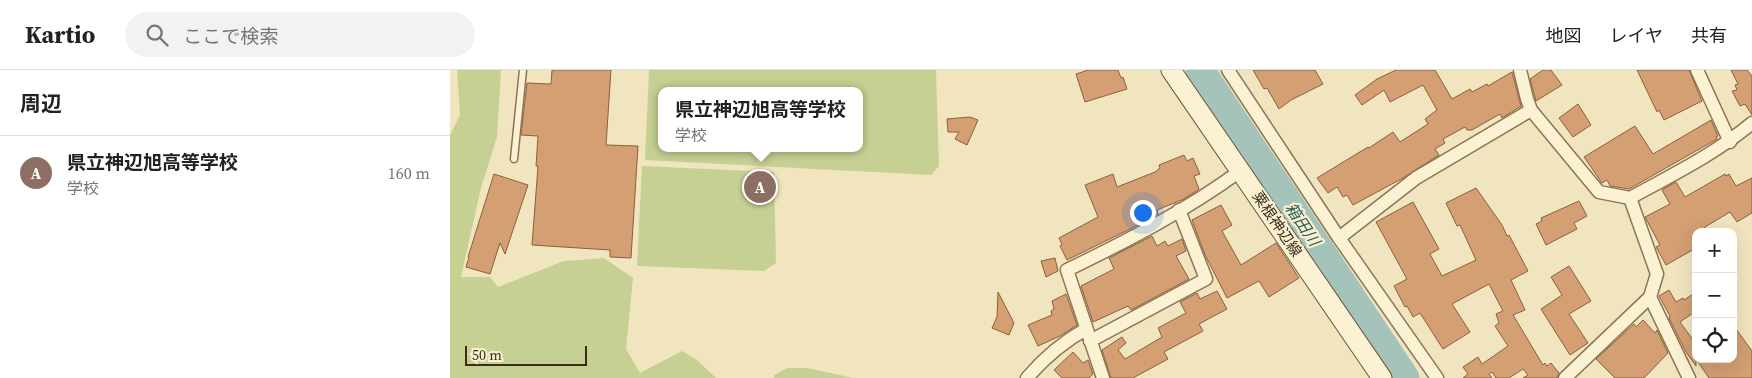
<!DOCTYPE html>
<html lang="ja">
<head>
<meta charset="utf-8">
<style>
	body { margin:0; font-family:"Source Serif 4","Noto Sans JP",serif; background:#f2f2f2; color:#222 }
	.controls { position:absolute; right:15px; bottom:15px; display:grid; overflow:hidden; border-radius:10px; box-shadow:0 5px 20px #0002 }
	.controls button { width:45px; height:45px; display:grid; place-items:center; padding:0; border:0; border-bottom:1px solid #e0e0e0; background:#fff; color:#222; font:25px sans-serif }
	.scale { position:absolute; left:15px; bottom:12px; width:122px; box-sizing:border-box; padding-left:5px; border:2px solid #3b2c1c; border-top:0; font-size:14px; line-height:18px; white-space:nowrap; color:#3b2c1c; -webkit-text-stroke:4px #f8efd0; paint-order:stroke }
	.you { position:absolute; left:692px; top:142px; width:18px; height:18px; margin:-12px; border:4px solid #fff; border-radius:50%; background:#1a73e8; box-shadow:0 0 0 8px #1a73e833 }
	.badge { display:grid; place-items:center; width:32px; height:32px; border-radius:50%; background:#ea580c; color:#fff; font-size:16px; font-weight:700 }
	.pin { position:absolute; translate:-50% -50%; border:2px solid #fff; box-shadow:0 1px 5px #0006 }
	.popup { position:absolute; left:208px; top:17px; width:205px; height:65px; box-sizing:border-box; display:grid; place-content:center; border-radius:10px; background:#fff; filter:drop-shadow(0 1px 4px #0005); font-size:16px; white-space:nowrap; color:#767676 }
	.popup b { font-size:19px; color:#222 }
	.popup::after { content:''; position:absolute; left:50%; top:100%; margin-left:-10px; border:10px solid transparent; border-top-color:#fff }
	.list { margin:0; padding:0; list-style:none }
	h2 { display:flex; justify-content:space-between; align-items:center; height:65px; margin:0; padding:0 20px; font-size:21px }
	h2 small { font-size:16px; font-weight:400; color:#767676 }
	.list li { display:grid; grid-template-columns:32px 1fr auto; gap:15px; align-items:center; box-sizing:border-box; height:75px; padding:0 20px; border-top:1px solid #e0e0e0 }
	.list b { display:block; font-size:19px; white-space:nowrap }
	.list p { margin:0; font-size:16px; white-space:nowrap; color:#767676 }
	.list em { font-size:16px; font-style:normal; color:#767676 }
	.icon { flex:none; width:28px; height:28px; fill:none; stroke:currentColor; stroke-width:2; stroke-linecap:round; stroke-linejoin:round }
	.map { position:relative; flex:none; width:1302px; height:308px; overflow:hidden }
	header { display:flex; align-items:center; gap:30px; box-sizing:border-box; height:70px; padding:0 25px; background:#fff; border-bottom:1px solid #e0e0e0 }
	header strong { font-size:24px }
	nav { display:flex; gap:28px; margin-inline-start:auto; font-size:18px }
	.search { width:350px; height:45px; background:#f2f2f2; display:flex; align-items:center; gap:12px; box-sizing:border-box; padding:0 18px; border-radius:28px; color:#767676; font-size:19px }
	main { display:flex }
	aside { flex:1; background:#fff }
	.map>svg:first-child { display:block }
	.green { fill:#c6d093; fill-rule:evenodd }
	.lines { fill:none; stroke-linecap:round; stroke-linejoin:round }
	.river { stroke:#a3c3bb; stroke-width:29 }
	.building { fill:#d39f73; stroke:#8d5f3a }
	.lane-casing { stroke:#8c7556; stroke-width:9 }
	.street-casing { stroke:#8c7556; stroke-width:15 }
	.secondary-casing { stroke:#6e563a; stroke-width:21 }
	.lane { stroke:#fbf2d4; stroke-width:6 }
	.street { stroke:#fbf2d4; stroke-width:12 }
	.secondary { stroke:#fbf2d4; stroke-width:19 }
	.labels { text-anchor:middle; stroke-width:4.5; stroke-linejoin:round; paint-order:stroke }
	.street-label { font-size:15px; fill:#3b2c1c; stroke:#f8efd0 }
	.water-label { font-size:16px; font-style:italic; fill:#2a5c5b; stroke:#f8efd0 }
</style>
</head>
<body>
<header>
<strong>Kartio</strong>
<div class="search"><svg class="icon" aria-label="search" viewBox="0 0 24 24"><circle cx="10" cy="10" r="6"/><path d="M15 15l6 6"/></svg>ここで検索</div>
<nav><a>地図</a><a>レイヤ</a><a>共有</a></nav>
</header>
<main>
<aside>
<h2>周辺<small></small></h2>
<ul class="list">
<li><span class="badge" style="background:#8d6e63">A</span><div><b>県立神辺旭高等学校</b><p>学校</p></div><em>160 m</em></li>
</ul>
</aside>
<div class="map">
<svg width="1302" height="308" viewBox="0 0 1302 308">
	<rect width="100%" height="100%" fill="#f1e5c0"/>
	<!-- green -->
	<g class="green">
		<polygon points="7,0 51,0 47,67 31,118 11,207 40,207 48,217 114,191 154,188 183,208 176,279 190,303 232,281 247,290 266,308 0,308 0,65 10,45"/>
		<path d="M199 0H486L489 96 481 105 195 90ZM211 21H409V78H211Z"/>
		<polygon points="192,96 324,102 326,193 314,201 187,196"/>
		<polygon points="337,298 358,298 403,308 324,308 324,305"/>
	</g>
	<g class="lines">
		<!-- river -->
		<polyline class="river" points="750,0 955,308"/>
	</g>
	<!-- building -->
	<g class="building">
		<polygon points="102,0 161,0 156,75 188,76 181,188 160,187 160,180 82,175 88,96 86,96 88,66 71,65 77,13 101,14"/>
		<polygon points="638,0 668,0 671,8 673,7 677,19 635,32 626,4"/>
		<polygon points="803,0 865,0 873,14 841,30 829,39 817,18 814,19"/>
		<polygon points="946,0 985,0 1002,29 1020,19 1022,22 1037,14 1038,16 1062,2 1071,36 1052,48 1050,44 1022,60 1017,60 1015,57 993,69 995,73 985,79 989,85 953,108 903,135 897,125 893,127 887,117 878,123 867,108 918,77 919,78 943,62 950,72 978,54 975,49 987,40 973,15 940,32 934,20 912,35 905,25 927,9"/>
		<polygon points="1093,0 1101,0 1112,15 1086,31 1080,9"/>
		<polygon points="1187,0 1239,0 1252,31 1214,50 1209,40 1207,42"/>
		<polygon points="1281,0 1297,0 1302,6 1302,45 1295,34 1290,36 1282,21 1287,20 1285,15 1288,14"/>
		<polygon points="1128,34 1141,55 1123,67 1109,48"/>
		<polygon points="520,47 528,50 517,75 505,69 509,62 498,62 497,49"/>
		<polygon points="1261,50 1268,66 1266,67 1267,69 1179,119 1160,116 1157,110 1152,113 1134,87 1185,56 1203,84"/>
		<polygon points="734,85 737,91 743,88 750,104 744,106 749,119 734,129 707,140 708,144 680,159 617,190 610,176 612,175 609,168 648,147 635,115 663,104 667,117 705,102 710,98 709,95"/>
		<polygon points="44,104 78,115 55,184 50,173 40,204 16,197 19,187 18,187"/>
		<polygon points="1275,104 1276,106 1279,104 1286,116 1302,108 1302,143 1287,152 1280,142 1255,157 1257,162 1246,162 1246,178 1216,195 1206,177 1210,175 1195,147 1220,134 1212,120 1226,112 1235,127"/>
		<polygon points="1026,118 1052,155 1057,166 1059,165 1078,201 1061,210 1075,240 1063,245 1093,295 1095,293 1097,296 1101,293 1109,303 1107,308 1073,308 1078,305 1073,299 1059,308 1046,308 1042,302 1039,304 1042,308 1013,308 1018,304 1013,297 1028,287 1032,294 1058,276 1045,256 1049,253 1046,244 1053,241 1039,214 1002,234 1020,262 993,279 970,243 963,247 957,236 955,237 944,216 957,209 926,152 963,132 989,179 980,184 992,206 1026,190 1010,155 1007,156 996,133"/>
		<polygon points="1129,131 1137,146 1124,153 1127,159 1096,175 1086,154 1092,151 1091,148"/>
		<polygon points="771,135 782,155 772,161 791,195 826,173 849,208 819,227 809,211 777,228 755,185 742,150"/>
		<polygon points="702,166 707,176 715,171 718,176 732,169 736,181 726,186 739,209 681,240 678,236 643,252 631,216 664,199 659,188"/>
		<polygon points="605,188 608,201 596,207 591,191"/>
		<polygon points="1119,196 1141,231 1119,244 1138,273 1120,285 1091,239 1112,225 1101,207"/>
		<polygon points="1219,220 1226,232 1233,228 1234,230 1246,222 1246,241 1230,252 1246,274 1246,296 1236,282 1219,248 1220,246 1209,226"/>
		<polygon points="767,221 777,239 749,254 753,261 714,282 718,289 683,308 661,308 652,280 672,267 676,273 668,280 675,289 712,267 708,258 736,243 730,232 747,223 750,229"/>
		<polygon points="548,222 564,253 559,265 542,258 547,247"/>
		<polygon points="616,224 627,255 610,266 588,276 578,255 602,245 601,241 604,239 602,231"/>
		<polygon points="1193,250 1205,263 1207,260 1218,283 1194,308 1165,308 1146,289 1184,254 1186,257"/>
		<polygon points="1283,255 1302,281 1302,308 1259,308 1246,289 1283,289"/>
		<polygon points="623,282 633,293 638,290 643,304 639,308 612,308 604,300"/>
	</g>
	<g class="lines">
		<!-- lane casing -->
		<g class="lane-casing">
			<polyline id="lane" points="64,89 73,0"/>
		</g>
		<!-- street casing -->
		<g class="street-casing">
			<g id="street">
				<polyline points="778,0 889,168 987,308"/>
				<path d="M1070 0 1077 29 1081 40 1149 122 1180 128C1222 105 1265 84 1302 53"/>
				<polyline points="1247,0 1280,72"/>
				<polyline points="889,168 966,108 1081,40"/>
				<polyline points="1200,227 1239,308"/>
				<polyline points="640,271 756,209 729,140"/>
				<path d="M577 308C594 288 613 272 636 259"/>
				<path d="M653 308 617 200C677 171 737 140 790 101"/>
				<polyline points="1115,308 1200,227 1207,204 1180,128"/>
			</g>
		</g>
		<!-- secondary casing -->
		<g class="secondary-casing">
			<polyline id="secondary" points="721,0 932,308"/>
		</g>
		<!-- lane -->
		<use href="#lane" class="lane"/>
		<!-- street -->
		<use href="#street" class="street"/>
		<!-- secondary -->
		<use href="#secondary" class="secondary"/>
	</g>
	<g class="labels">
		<!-- street labels -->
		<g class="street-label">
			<text transform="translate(827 154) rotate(56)" y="5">粟根神辺線</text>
		</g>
		<!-- water labels -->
		<g class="water-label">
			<text transform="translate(853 154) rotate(56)" y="6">箱田川</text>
		</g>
	</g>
</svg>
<div class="controls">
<button>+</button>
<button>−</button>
<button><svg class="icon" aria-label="locate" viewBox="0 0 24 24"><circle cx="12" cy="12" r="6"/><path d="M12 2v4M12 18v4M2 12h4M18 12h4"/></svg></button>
</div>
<div class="scale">50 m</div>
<div class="you"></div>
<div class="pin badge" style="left:310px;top:117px;background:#8d6e63">A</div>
<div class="popup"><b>県立神辺旭高等学校</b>学校</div>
</div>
</main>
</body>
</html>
